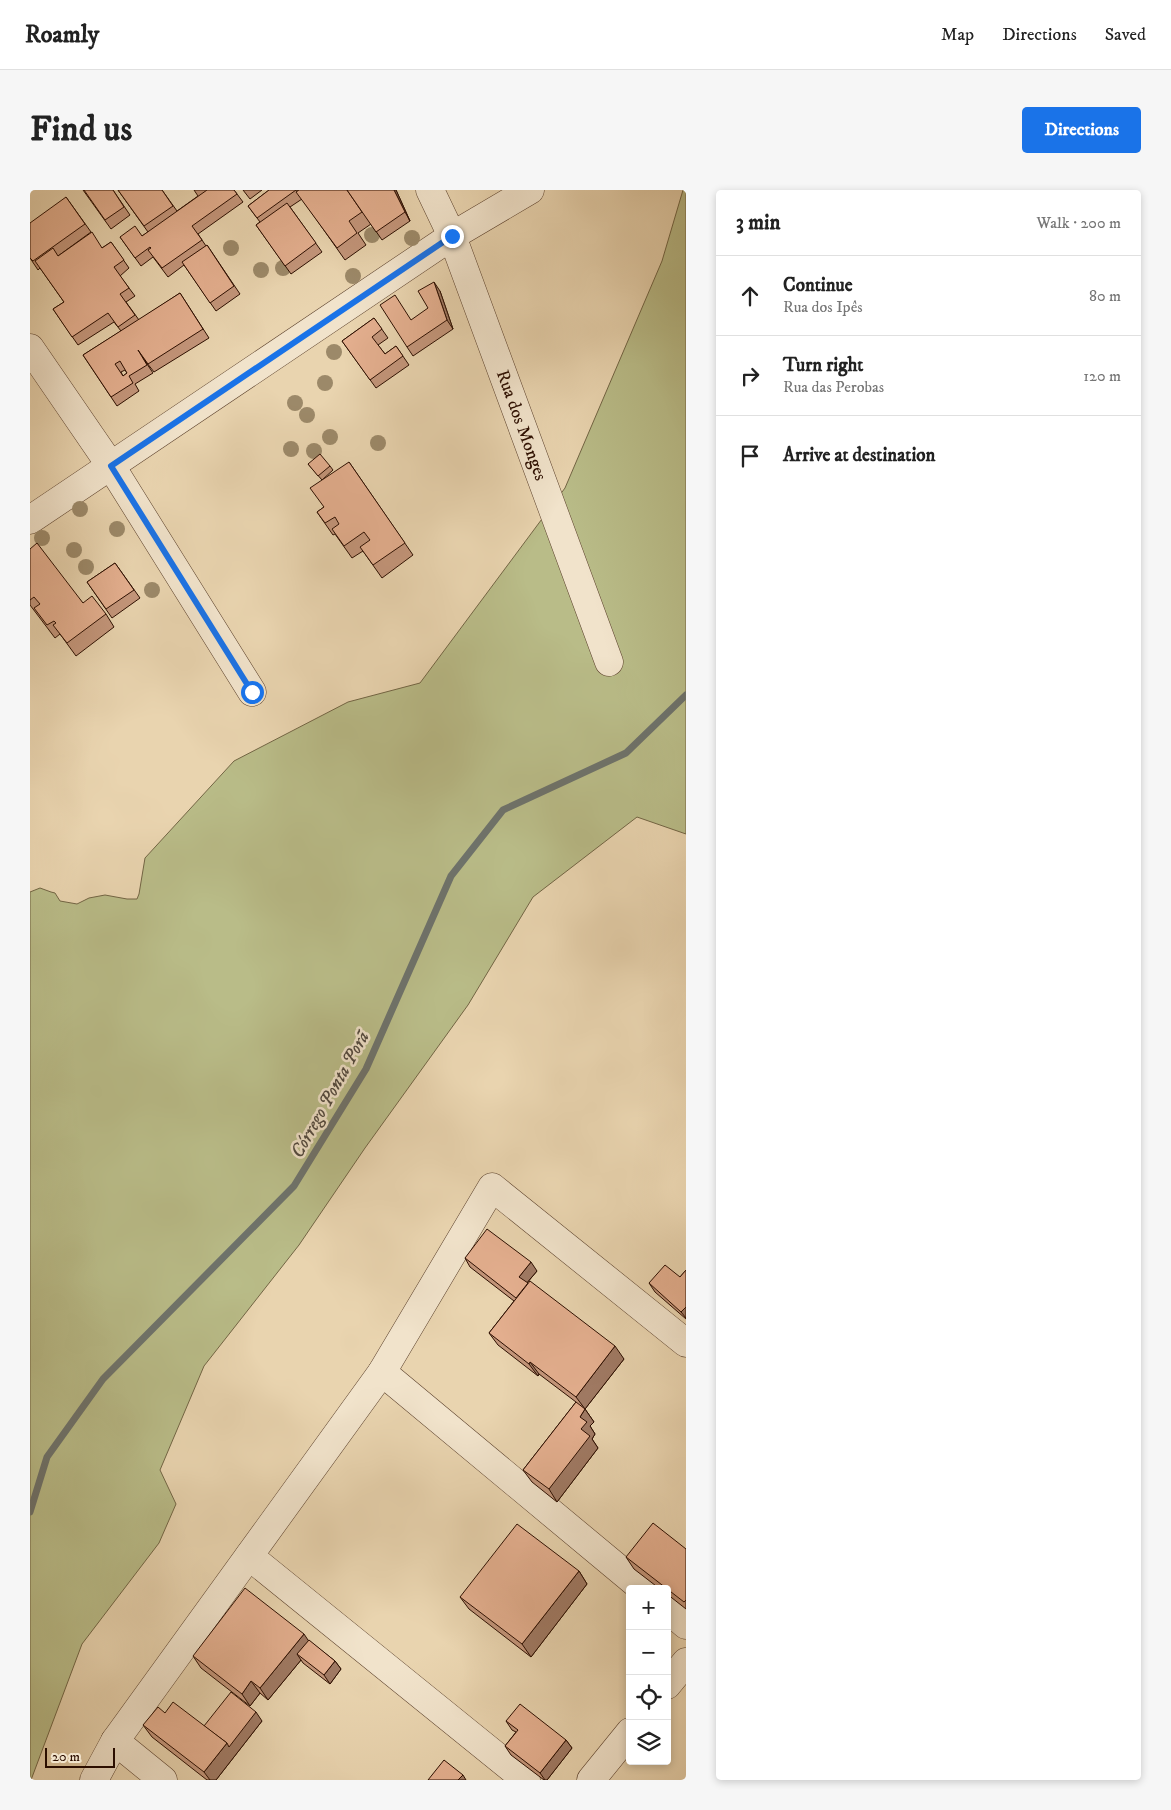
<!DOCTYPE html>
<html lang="en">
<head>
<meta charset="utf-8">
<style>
	body { margin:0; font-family:"IM FELL DW Pica",serif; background:#f6f6f6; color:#222 }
	.controls { position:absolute; right:15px; bottom:15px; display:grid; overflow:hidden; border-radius:5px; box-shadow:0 2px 8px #0003 }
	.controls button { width:45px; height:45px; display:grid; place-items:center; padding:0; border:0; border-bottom:1px solid #e0e0e0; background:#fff; color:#222; font:25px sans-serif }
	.scale { position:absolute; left:15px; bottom:12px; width:70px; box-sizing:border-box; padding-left:5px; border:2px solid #2c0e00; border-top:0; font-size:14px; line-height:18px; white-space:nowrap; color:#2c0e00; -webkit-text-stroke:4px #f1e3cb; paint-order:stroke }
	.stop { position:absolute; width:15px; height:15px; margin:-11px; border:4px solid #1a73e8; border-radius:50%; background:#fff }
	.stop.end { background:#1a73e8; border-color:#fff; box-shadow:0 1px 5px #0008 }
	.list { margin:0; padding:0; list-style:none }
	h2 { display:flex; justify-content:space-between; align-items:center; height:65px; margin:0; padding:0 20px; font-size:21px }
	h2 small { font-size:16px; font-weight:400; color:#767676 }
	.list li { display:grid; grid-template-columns:32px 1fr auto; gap:15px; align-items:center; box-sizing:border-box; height:80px; padding:0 20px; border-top:1px solid #e0e0e0 }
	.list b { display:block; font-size:19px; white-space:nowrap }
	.list p { margin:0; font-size:16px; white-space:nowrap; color:#767676 }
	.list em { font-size:16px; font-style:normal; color:#767676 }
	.icon { flex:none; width:28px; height:28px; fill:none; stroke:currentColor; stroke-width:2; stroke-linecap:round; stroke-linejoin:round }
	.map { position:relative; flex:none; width:656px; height:1590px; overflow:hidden; border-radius:5px }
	header { display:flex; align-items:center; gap:30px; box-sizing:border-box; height:70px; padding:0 25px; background:#fff; border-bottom:1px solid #e0e0e0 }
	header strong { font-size:24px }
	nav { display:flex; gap:28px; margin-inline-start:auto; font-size:18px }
	.intro { display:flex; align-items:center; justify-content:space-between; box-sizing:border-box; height:120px; padding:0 30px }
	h1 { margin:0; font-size:35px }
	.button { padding:12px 22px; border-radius:5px; background:#1a73e8; color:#fff; font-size:18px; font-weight:700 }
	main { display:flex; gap:30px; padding:0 30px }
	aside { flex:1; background:#fff; border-radius:5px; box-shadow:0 2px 8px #0003 }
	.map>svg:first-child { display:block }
	.green { fill:#b9bc88; stroke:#726544 }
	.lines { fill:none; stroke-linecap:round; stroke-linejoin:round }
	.stream { stroke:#6e736c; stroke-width:7 }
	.minor-casing { stroke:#5b402c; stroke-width:29 }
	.minor { stroke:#f1e3cb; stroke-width:28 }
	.tree { fill:#9c8969 }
	.wall { fill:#c4967b; stroke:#2c0e00; fill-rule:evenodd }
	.shaded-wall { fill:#a07a64; stroke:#2c0e00 }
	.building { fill:#e4af8f; stroke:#2c0e00; fill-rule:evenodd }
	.route { stroke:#1a73e8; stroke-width:6 }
	.labels { text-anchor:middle; stroke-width:5; stroke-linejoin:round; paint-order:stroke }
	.street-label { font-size:18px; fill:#2c0e00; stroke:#f1e3cb }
	.water-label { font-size:19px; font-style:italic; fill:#52493f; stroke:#f1e3cb }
</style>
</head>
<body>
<header>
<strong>Roamly</strong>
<nav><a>Map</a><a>Directions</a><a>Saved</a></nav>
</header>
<div class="intro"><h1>Find us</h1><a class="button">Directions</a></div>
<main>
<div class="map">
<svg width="656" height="1590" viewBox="0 0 656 1590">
	<rect width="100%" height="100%" fill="#e9d4af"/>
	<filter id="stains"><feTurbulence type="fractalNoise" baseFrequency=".004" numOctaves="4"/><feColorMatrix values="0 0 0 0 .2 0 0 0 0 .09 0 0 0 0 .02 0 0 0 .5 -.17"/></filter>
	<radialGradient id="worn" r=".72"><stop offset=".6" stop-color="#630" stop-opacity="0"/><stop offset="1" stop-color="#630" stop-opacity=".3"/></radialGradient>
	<!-- green -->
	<polygon class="green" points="653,0 656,0 656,644 607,627 503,707 438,815 335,958 269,1055 174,1176 130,1280 146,1314 129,1353 52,1454 1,1590 0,1590 0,702 10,698 21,702 25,703 30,711 47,714 59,708 75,705 97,709 107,709 109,704 115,668 204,571 318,512 390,493 535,298 632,71"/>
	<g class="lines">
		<!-- stream -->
		<polyline class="stream" points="0,1322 17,1267 73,1189 264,996 336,879 421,686 473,620 596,563 656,505"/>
		<!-- minor casing -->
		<g class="minor-casing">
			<g id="minor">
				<polyline points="400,0 422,46 579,472"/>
				<polyline points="0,158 81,276 222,502"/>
				<polyline points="0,330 422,46 500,0"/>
				<polyline points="352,1182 613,1399"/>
				<polyline points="219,1366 496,1590"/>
				<polyline points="637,1419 656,1435"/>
				<polyline points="637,1495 656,1472"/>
				<polyline points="85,1551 133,1590"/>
				<polyline points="64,1590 85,1551 352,1182 462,997 656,1153"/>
				<polyline points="561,1590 600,1542"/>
			</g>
		</g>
		<!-- minor -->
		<use href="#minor" class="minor"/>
	</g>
	<!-- trees -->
	<g class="tree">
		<circle cx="342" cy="45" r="8"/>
		<circle cx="382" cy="48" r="8"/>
		<circle cx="201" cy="58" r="8"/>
		<circle cx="253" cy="78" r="8"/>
		<circle cx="231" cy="80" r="8"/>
		<circle cx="323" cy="86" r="8"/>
		<circle cx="304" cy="162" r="8"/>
		<circle cx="295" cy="193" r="8"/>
		<circle cx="265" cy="213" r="8"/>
		<circle cx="277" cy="225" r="8"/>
		<circle cx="300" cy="247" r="8"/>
		<circle cx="348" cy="253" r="8"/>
		<circle cx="261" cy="259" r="8"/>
		<circle cx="284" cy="261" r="8"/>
		<circle cx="50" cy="319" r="8"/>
		<circle cx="87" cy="339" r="8"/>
		<circle cx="12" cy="348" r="8"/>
		<circle cx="44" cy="360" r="8"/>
		<circle cx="56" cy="377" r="8"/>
		<circle cx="122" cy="400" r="8"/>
	</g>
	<!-- wall -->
	<g class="wall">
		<polygon points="53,0 83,0 100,25 81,39"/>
		<polygon points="88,0 132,0 147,21 168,6 164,0 204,0 213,12 168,44 176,56 177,55 210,104 186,121 154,75 138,87 123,67 111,76 90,47 112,46 118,42"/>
		<polygon points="213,0 232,0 220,9"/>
		<polygon points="239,0 267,0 267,1 269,0 366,0 380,31 352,50 341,34 328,43 336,55 315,70 272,9 260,17 292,62 261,84 226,35 230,32 218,16"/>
		<path d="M36 7 61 42 28 66 72 58 81 52 99 78 90 86 105 106 96 112 109 130 150 103 179 148 124 182 113 168 123 183 105 194 109 201 87 216 53 165 91 141 84 132 48 155 23 119 34 112 10 78 8 80 0 68ZM95 180 97 183 93 186 91 182Z"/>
		<polygon points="410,101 423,139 383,166 377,157 398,118"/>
		<polygon points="344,128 358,148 348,155 355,164 366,156 379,175 346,198 312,151"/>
		<polygon points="319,272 383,365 352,388 333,361 322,368 305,344 303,345 287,322 294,317"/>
		<polygon points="278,274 300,276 303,280 292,290"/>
		<polygon points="0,359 53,413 76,424 84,437 46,466 30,444 25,448 0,415"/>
		<polygon points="85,373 110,408 82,428 57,392"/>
		<polygon points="435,1068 507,1081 497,1093 594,1169 555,1219 564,1232 560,1236 565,1244 562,1249 568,1258 527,1312 502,1292 493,1280 546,1212 509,1184 508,1186 468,1155 459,1143 484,1111 440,1077"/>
		<polygon points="656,1080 656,1129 625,1102 619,1093 650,1087"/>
		<polygon points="656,1359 656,1419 637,1404 637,1399 630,1399 604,1379 596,1367"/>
		<polygon points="549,1381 557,1394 501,1467 439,1419 430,1407"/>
		<polygon points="278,1450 305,1471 311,1479 300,1494 273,1473 271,1470 238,1510 230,1503 220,1516 171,1478 163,1466"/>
		<polygon points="232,1531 186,1590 177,1590 122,1547 113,1535 174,1536"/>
		<polygon points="476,1531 536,1550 542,1558 517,1590 514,1590 481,1565 475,1556 486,1542 482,1540"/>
	</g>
	<!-- shaded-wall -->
	<g class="shaded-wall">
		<polygon points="364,0 366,0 380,31 375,22"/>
		<polygon points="404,92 410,101 423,139 417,130"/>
		<polygon points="501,1072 507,1081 495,1095 489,1087"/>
		<polygon points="656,1117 656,1128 651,1122"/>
		<polygon points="585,1156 594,1169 555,1219 546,1207"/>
		<polygon points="500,1172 509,1184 508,1186 499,1174"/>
		<polygon points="555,1219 564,1232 560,1236 565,1244 562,1249 568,1258 527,1312 519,1299 551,1239 550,1227"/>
		<polygon points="549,1381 557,1394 501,1467 492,1454"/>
		<polygon points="274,1444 282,1456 267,1464 271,1470 238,1510 230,1498"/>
		<polygon points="305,1471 311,1479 300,1494 294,1485"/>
		<polygon points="221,1491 230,1503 220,1516 212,1504"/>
		<polygon points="226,1522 232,1531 186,1590 180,1590 174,1582 197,1553"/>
		<polygon points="536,1550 542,1558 517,1590 515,1590 510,1583"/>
		<polygon points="433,1585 436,1590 428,1590"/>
	</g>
	<!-- building -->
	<g class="building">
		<polygon points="54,0 83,0 94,17 75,30"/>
		<polygon points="88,0 132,0 143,16 114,36"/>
		<polygon points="177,0 204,0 207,4 162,36 172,50 132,78 118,60 121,58 120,57 105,68 90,47 105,36 112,46"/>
		<polygon points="239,0 266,0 227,28 218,16"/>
		<polygon points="269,0 317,0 332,22 319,31 327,43 307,58 266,2"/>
		<polygon points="317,0 364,0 375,22 346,42"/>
		<polygon points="36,7 55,34 3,71 0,68 0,33"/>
		<polygon points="257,13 286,53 255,76 226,35"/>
		<polygon points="62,42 72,58 81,52 94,70 84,77 99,98 90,104 105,125 88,137 78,123 42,147 23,119 34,112 5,71 23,58 28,66"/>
		<polygon points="177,55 204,96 180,113 152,72"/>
		<polygon points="404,92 417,130 377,157 350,115 365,105 381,130 398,118 388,101"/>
		<path d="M150 103 173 139 118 174 108 160 117 175 99 186 103 193 81 207 53 165ZM90 171 97 183 93 186 85 174Z"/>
		<polygon points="344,128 352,139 342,147 355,164 366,156 373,166 340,190 312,151"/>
		<polygon points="290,264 300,276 288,286 278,274"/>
		<polygon points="319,272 375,353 343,375 330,357 340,350 334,342 314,356 302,339 309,334 305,327 295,333 287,322 294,317 280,298"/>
		<polygon points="7,353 53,413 62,406 76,424 37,453 23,435 26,433 24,431 17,435 4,418 10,414 4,407 0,410 0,359"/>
		<polygon points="85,373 104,400 76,419 57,392"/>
		<polygon points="457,1039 501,1072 489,1087 498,1093 486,1108 435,1068"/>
		<polygon points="635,1075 650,1087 656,1080 656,1117 651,1122 619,1093"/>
		<polygon points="500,1091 585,1156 546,1207 500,1172 499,1174 459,1143"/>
		<polygon points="546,1212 555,1219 550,1227 557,1232 551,1239 560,1246 519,1299 493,1280"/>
		<polygon points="623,1333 656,1359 656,1410 654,1412 596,1367"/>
		<polygon points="487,1334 549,1381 492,1454 430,1407"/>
		<polygon points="215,1398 274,1444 230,1498 221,1491 212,1504 163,1466"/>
		<polygon points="279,1450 305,1471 294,1485 267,1464"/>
		<polygon points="201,1502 226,1522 199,1557 197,1553 174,1536"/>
		<polygon points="143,1512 197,1553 174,1582 113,1535 128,1517 135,1523"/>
		<polygon points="490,1514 536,1550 510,1583 475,1556 488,1540 476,1531"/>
		<polygon points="414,1570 433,1585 428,1590 398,1590"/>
	</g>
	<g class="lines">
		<!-- route -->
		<polyline class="route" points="222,502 81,276 422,46"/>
	</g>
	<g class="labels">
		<!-- street labels -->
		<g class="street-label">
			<text transform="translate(492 235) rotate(70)" y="6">Rua dos Monges</text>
		</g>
		<!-- water labels -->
		<g class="water-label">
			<text transform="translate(299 904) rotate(-61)" y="7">Córrego Ponta Porã</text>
		</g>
	</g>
	<rect width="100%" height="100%" filter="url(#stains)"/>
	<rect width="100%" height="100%" fill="url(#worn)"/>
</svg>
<div class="controls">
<button>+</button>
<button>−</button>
<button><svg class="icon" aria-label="locate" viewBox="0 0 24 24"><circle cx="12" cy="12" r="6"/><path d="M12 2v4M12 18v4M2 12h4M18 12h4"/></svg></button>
<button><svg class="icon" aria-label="layers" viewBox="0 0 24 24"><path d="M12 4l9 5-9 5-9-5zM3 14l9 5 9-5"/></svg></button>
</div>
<div class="scale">20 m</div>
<div class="stop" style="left:222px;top:502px"></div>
<div class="stop end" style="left:422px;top:46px"></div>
</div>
<aside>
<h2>3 min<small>Walk · 200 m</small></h2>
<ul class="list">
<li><svg class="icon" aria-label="ahead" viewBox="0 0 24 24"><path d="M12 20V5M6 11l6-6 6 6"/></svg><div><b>Continue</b><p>Rua dos Ipês</p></div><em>80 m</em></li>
<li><svg class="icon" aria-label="right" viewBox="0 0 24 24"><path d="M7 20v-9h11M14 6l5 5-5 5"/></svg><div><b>Turn right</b><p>Rua das Perobas</p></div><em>120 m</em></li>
<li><svg class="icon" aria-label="arrive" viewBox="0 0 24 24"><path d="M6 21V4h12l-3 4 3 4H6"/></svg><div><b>Arrive at destination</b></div></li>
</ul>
</aside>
</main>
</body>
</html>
